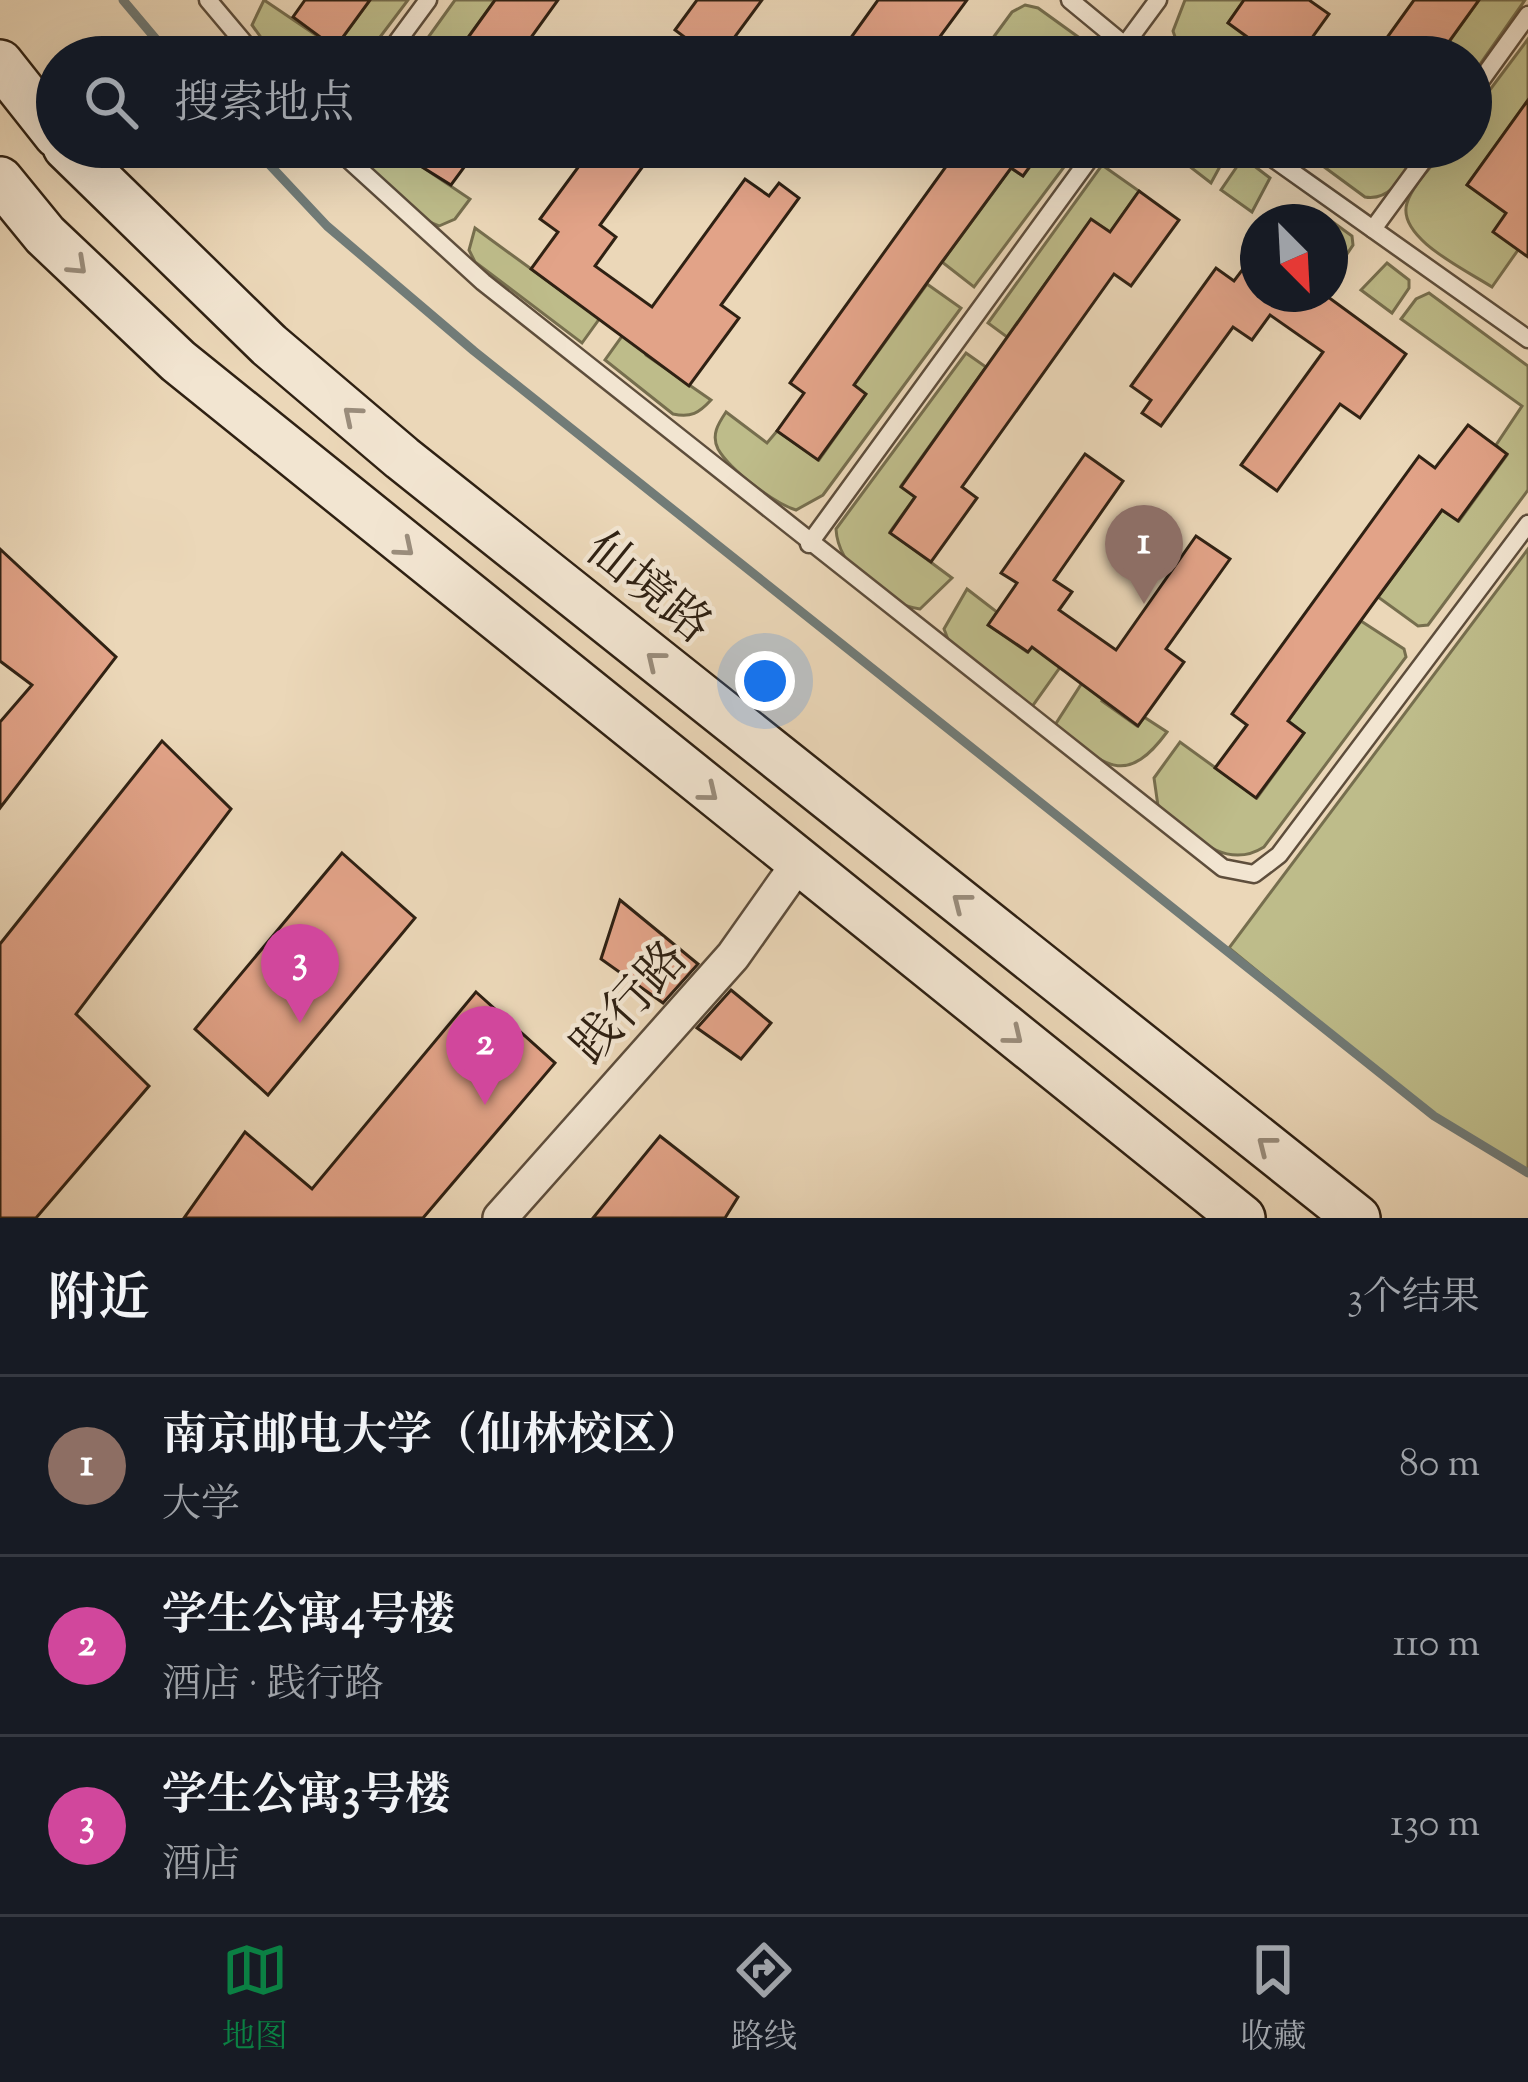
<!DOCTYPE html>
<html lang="zh">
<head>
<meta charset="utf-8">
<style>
	body { margin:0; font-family:"Sorts Mill Goudy","Noto Serif SC",serif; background:#20242c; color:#f1f3f6 }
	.compass { position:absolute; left:1240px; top:204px; width:108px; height:108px; border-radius:50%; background:#171b24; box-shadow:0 12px 48px #0002; rotate:156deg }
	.you { position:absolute; left:765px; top:681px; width:42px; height:42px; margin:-30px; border:9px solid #fff; border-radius:50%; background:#1a73e8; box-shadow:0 0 0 18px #1a73e833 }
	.badge { display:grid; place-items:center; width:78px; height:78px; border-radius:50%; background:#0b8043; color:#fff; font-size:39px; font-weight:700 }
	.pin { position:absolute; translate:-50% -99px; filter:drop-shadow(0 3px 6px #0008) }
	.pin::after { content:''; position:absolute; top:63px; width:42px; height:36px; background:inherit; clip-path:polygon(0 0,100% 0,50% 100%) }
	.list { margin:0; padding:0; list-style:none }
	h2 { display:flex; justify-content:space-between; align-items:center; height:156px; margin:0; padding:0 48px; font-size:51px }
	h2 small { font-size:39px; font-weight:400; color:#9ea1a6 }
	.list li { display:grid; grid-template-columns:78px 1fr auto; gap:36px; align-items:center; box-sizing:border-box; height:180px; padding:0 48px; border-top:3px solid #363941 }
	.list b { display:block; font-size:45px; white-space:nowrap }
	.list p { margin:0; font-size:39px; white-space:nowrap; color:#9ea1a6 }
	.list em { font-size:39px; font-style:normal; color:#9ea1a6 }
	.icon { flex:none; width:66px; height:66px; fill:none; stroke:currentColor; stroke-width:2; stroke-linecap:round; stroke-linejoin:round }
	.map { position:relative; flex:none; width:1528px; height:1218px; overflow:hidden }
	.search { position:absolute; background:#171b24; box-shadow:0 12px 48px #0002; left:36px; right:36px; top:36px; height:132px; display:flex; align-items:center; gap:30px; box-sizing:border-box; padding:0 42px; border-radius:66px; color:#9ea1a6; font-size:45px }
	.sheet { height:696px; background:#171b24 }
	nav { display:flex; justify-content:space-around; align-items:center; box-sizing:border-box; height:168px; border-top:3px solid #363941; background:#171b24; font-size:33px; color:#9ea1a6 }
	nav a { display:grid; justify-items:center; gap:6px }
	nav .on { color:#0b8043 }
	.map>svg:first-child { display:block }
	.green { fill:#bebc8a; stroke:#766e4e; stroke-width:3 }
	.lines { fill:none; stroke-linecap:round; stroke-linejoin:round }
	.stream { stroke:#717b77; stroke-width:9 }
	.building { fill:#e2a388; stroke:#2f2113; stroke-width:3 }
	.lane-casing { stroke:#5e4e3c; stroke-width:21 }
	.street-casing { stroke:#5e4e3c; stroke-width:38 }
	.secondary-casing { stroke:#2f2113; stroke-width:50 }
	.lane { stroke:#f2e5d1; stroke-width:16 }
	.street { stroke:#f2e5d1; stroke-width:33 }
	.secondary { stroke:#f2e5d1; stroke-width:45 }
	.oneway { stroke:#9a8d7c }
	.labels { text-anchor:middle; stroke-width:9; stroke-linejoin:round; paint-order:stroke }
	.street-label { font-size:48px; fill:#2f2113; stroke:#f2e5d1 }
</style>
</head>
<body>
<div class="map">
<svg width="1528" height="1218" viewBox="0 0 1528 1218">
	<rect width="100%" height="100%" fill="#ebd7b8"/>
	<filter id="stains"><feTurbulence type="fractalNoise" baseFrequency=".00167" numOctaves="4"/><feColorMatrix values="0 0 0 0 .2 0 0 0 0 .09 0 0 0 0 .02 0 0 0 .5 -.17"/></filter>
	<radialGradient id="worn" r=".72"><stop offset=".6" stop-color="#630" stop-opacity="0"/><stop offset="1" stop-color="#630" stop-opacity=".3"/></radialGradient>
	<!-- green -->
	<g class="green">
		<polygon points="264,0 335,48 370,0 408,0 365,57 275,57 252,25"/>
		<polygon points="455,0 495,0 454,57 414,57"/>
		<polygon points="1185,0 1244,0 1228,23 1273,56 1182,57 1173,31"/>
		<polygon points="1479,0 1525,0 1471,77 1471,57 1438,57"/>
		<polygon points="1025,5 1038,8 1106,57 1002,57 987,46 1012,12"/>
		<path d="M1528 39V100L1467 185 1506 213 1518 250 1492 287C1468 271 1396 238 1407 203 1413 184 1435 163 1447 147H1471V115Z"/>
		<path d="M360 147H415L409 158 470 199 455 219 439 226C411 215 370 176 360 147Z"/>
		<polygon points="1044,147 1079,147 974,287 942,262 1011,168 1023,176"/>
		<polygon points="1202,147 1230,148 1211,183 1189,166"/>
		<path d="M1297 147H1422C1407 168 1394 202 1365 197Z"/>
		<polygon points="1249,162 1270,178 1252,212 1221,190 1238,165"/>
		<polygon points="1102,165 1139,191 1110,232 1091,220 1007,337 988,323"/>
		<polygon points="1319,212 1352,236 1353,245 1335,272 1330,268 1330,222 1307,222"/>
		<polygon points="475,228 571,298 610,304 582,343 475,262 469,250"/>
		<polygon points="1387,263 1409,280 1409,288 1392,313 1361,290"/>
		<path d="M927 284 961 308 823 495 796 510C774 503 730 470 718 449 711 435 718 424 726 412L767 443 777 431 819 460 865 395 854 385Z"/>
		<polygon points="1429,293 1528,366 1528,490 1428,625 1418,626 1378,597 1442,510 1459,521 1507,455 1496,445 1522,406 1401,319 1416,299"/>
		<path d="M633 321 646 355 711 400C699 413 691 418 673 414L605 360Z"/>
		<path d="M966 353 986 367 901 486 915 497 890 532 952 578 920 609C884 604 838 567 836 529Z"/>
		<polygon points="1528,549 1528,1173 1434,1116 1229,948"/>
		<polygon points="967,589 997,612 989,625 1027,652 1045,629 1073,649 1031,708 951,647 944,629"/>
		<path d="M1361 621 1404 649 1406 657 1264 847C1223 873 1189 831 1158 806L1154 778 1180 742 1257 798 1304 733 1288 721Z"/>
		<path d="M1115 680 1102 701 1137 726 1144 717 1167 732C1123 792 1101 761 1055 725L1082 683Z"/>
	</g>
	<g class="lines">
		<!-- stream -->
		<g class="stream">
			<polyline points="123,0 171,57"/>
			<polyline points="253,147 327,226 474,351 1434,1116 1528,1173"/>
		</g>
	</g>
	<!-- building -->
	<g class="building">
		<polygon points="305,0 370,0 335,48 293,17"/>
		<polygon points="495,0 558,0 517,57 454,57"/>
		<polygon points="697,0 762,0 720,57 711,57 675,30"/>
		<polygon points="878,0 967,0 925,57 837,57"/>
		<polygon points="1244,0 1309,0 1329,14 1309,42 1329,57 1275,57 1228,23"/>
		<polygon points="1414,0 1479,0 1438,57 1373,57"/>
		<polygon points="1528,100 1528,257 1493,232 1506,213 1467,185"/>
		<polygon points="390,147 479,147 451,185"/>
		<polygon points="593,147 657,147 600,225 616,237 595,266 652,307 745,179 769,196 779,183 799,198 721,305 739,318 689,386 531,269 558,232 540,219"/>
		<polygon points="960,147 1044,147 1023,176 1011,168 942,262 854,385 866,394 818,460 777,431 804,393 790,383"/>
		<polygon points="1139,191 1179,220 1131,286 1114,274 962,487 977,498 931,562 890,533 915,497 901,487 1091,219 1110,232"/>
		<polygon points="1258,249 1258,294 1324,294 1406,354 1360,418 1340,404 1277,491 1241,465 1323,352 1270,315 1252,340 1233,327 1161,426 1142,413 1151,400 1131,386 1216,268 1234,281"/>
		<polygon points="1468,425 1507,454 1458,521 1442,510 1378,597 1288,721 1304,733 1256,798 1215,768 1247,725 1232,714 1419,456 1435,468"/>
		<polygon points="1085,454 1123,481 1054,580 1072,592 1059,610 1116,650 1196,536 1230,559 1166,649 1184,662 1138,726 1032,647 1028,652 988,625 1017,583 1001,573"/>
		<polygon points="0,549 116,657 0,808 0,722 32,685 0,661"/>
		<polygon points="162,741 231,809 76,1014 149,1086 36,1218 0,1218 0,944"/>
		<polygon points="342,853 415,918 268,1095 195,1029"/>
		<polygon points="620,900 698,964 663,1003 601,959"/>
		<polygon points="731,990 771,1023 741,1059 697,1028"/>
		<polygon points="476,992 555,1063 423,1218 184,1218 245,1132 312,1189"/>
		<polygon points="660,1136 738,1197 725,1218 593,1218"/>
	</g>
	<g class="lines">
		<!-- lane casing -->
		<g class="lane-casing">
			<g id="lane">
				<polyline points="208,0 256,57"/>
				<polyline points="1070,0 1139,57"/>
				<polyline points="1127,42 1158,0"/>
				<polyline points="386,57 428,0"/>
				<polyline points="1471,94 1528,15"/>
				<polyline points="335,147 483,282 1223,868 1254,874 1279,855 1528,524"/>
				<polyline points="1257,147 1528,339"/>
				<polyline points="1373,229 1433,147"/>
				<polyline points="809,544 1098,147"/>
			</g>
		</g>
		<!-- street casing -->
		<g class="street-casing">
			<polyline id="street" points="500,1218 733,956 798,864"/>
		</g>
		<!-- secondary casing -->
		<g class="secondary-casing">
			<g id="secondary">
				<polyline points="0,63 57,135"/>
				<polyline points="66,147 269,345 402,458 1357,1218"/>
				<polyline points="0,180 45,235 178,361 1242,1218"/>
			</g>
		</g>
		<!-- lane -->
		<use href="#lane" class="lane"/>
		<!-- street -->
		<use href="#street" class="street"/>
		<!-- secondary -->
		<use href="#secondary" class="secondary"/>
	</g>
	<!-- one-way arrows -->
	<defs><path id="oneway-chevron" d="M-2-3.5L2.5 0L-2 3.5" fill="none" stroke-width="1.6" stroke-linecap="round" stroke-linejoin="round" transform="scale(3)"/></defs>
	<g class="oneway">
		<use href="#oneway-chevron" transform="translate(78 266) rotate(43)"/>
		<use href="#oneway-chevron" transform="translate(352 415) rotate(-140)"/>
		<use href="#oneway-chevron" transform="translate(405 548) rotate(40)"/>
		<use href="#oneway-chevron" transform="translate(655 660) rotate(-141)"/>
		<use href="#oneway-chevron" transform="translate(709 793) rotate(39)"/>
		<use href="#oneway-chevron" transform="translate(961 902) rotate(-142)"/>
		<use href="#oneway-chevron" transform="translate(1014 1036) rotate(39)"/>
		<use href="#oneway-chevron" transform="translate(1266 1145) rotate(-142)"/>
	</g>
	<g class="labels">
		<!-- street labels -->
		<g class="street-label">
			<text transform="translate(650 586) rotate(39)" y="17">仙境路</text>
			<text transform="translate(628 1001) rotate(-48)" y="17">践行路</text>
		</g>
	</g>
	<rect width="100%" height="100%" filter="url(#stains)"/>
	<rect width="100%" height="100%" fill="url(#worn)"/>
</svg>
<svg class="compass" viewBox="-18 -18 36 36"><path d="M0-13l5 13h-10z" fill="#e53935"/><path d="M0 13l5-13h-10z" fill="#9ea1a6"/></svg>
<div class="you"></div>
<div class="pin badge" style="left:1144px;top:604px;background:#8d6e63">1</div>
<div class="pin badge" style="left:485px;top:1105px;background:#d1479c">2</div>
<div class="pin badge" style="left:300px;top:1023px;background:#d1479c">3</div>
<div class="search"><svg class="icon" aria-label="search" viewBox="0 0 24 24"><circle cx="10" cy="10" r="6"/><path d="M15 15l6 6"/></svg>搜索地点</div>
</div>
<section class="sheet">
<h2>附近<small>3个结果</small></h2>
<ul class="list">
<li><span class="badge" style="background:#8d6e63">1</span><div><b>南京邮电大学（仙林校区）</b><p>大学</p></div><em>80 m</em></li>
<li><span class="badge" style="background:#d1479c">2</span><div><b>学生公寓4号楼</b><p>酒店 · 践行路</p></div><em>110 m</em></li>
<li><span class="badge" style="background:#d1479c">3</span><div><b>学生公寓3号楼</b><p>酒店</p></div><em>130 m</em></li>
</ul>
</section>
<nav>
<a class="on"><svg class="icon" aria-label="map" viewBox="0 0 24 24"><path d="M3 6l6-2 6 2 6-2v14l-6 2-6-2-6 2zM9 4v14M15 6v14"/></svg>地图</a>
<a><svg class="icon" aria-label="directions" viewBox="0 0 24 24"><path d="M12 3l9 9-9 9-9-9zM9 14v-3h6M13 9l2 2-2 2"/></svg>路线</a>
<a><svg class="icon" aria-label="saved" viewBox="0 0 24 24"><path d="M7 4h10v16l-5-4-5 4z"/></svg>收藏</a>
</nav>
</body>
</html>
